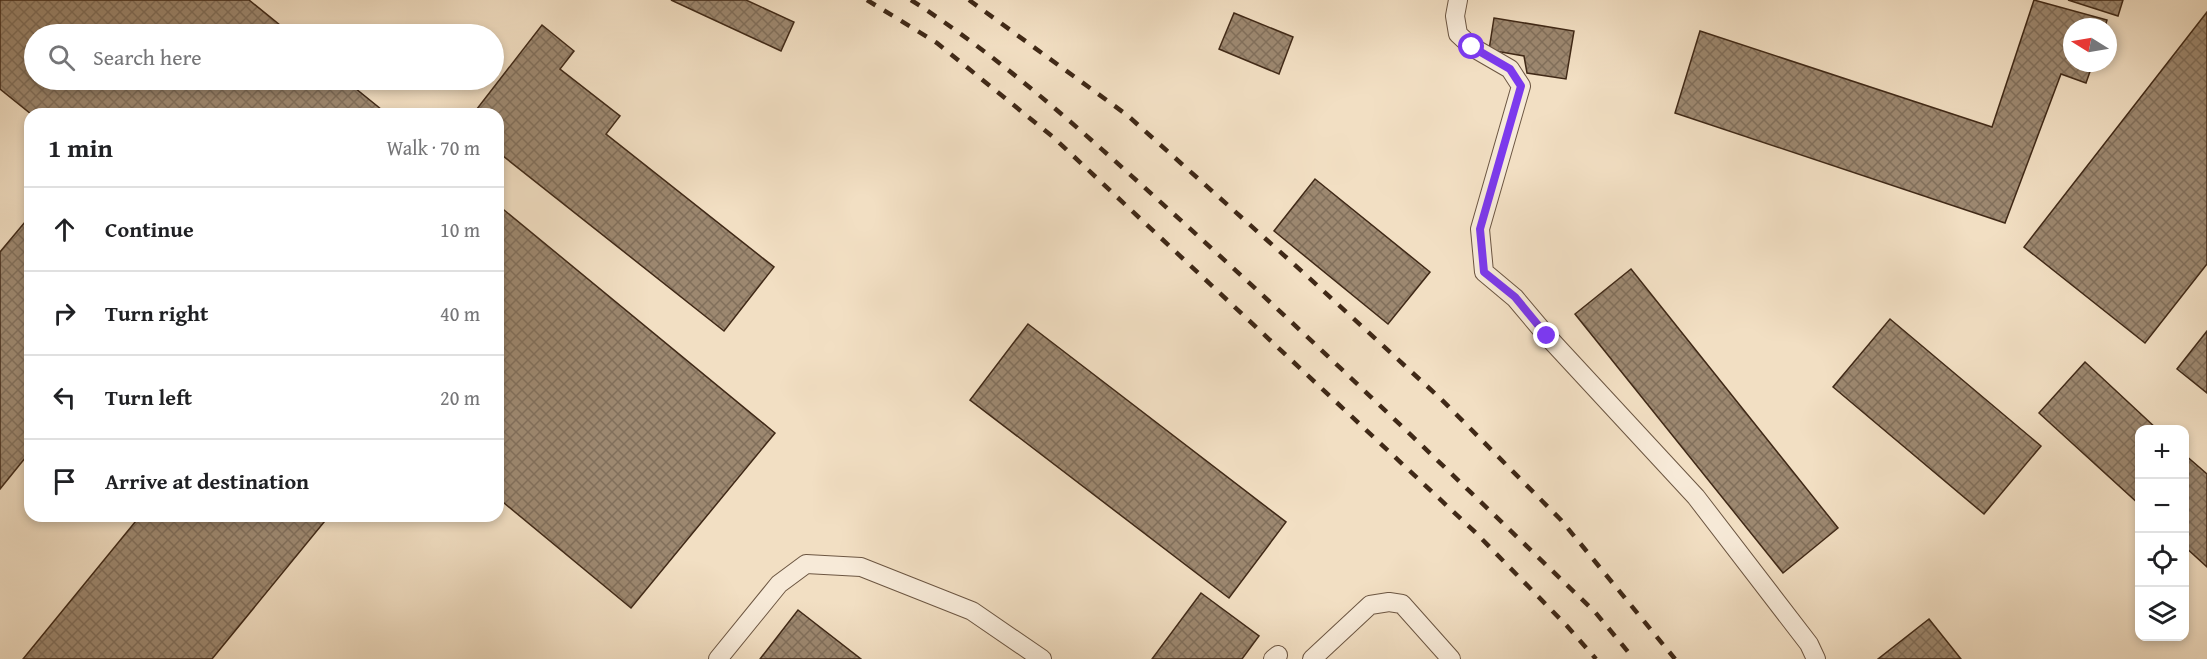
<!DOCTYPE html>
<html lang="en">
<head>
<meta charset="utf-8">
<style>
	body { margin:0; font-family:"Gentium Book Plus",serif; background:#f6f6f6; color:#202124 }
	.controls { position:absolute; right:18px; bottom:18px; display:grid; overflow:hidden; border-radius:12px; box-shadow:0 3px 9px #0003 }
	.controls button { width:54px; height:54px; display:grid; place-items:center; padding:0; border:0; border-bottom:2px solid #e0e0e0; background:#fff; color:#202124; font:30px sans-serif }
	.compass { position:absolute; left:2063px; top:18px; width:54px; height:54px; border-radius:50%; background:#fff; box-shadow:0 3px 9px #0003; rotate:281deg }
	.stop { position:absolute; width:18px; height:18px; margin:-14px; border:4px solid #7c3aed; border-radius:50%; background:#fff }
	.stop.end { background:#7c3aed; border-color:#fff; box-shadow:0 2px 6px #0008 }
	.list { margin:0; padding:0; list-style:none }
	h2 { display:flex; justify-content:space-between; align-items:center; height:78px; margin:0; padding:0 24px; font-size:26px }
	h2 small { font-size:20px; font-weight:400; color:#757577 }
	.list li { display:grid; grid-template-columns:39px 1fr auto; gap:18px; align-items:center; box-sizing:border-box; height:84px; padding:0 24px; border-top:2px solid #e0e0e0 }
	.list b { display:block; font-size:22px; white-space:nowrap }
	.list em { font-size:20px; font-style:normal; color:#757577 }
	.icon { flex:none; width:33px; height:33px; fill:none; stroke:currentColor; stroke-width:2; stroke-linecap:round; stroke-linejoin:round }
	.map { position:relative; flex:none; width:2207px; height:659px; overflow:hidden }
	.search { position:absolute; background:#fff; box-shadow:0 3px 9px #0003; left:24px; top:24px; width:480px; height:66px; display:flex; align-items:center; gap:15px; box-sizing:border-box; padding:0 21px; border-radius:33px; color:#757577; font-size:22px }
	.panel { position:absolute; background:#fff; box-shadow:0 3px 9px #0003; left:24px; top:108px; width:480px; height:414px; border-radius:18px }
	.map>svg:first-child { display:block }
	.building { fill:url(#building-cross-hatch); stroke:#402917; stroke-width:1.5 }
	.lines { fill:none; stroke-linecap:round; stroke-linejoin:round }
	.lane-casing { stroke:#6c5642; stroke-width:20 }
	.lane { stroke:#f7ead8; stroke-width:18 }
	.rail { stroke:#402917; stroke-width:4.5; stroke-dasharray:10 10; stroke-linecap:butt }
	.route { stroke:#7c3aed; stroke-width:8 }
</style>
</head>
<body>
<div class="map">
<svg width="2207" height="659" viewBox="0 0 2207 659">
	<defs>
		<pattern id="building-cross-hatch" width="8" height="8" patternUnits="userSpaceOnUse" patternTransform="scale(1.5)"><rect width="8" height="8" fill="#9d8870"/><path d="M0 0l8 8M0 8l8-8" fill="none" stroke="#816f5b"/></pattern>
	</defs>
	<rect width="100%" height="100%" fill="#f2dfc3"/>
	<filter id="stains"><feTurbulence type="fractalNoise" baseFrequency=".00333" numOctaves="4"/><feColorMatrix values="0 0 0 0 .2 0 0 0 0 .09 0 0 0 0 .02 0 0 0 .5 -.17"/></filter>
	<radialGradient id="worn" r=".72"><stop offset=".6" stop-color="#630" stop-opacity="0"/><stop offset="1" stop-color="#630" stop-opacity=".3"/></radialGradient>
	<!-- building -->
	<g class="building">
		<polygon points="0,0 249,0 291,34 34,34 34,80 345,80 387,114 31,114 0,89"/>
		<polygon points="671,0 746,0 794,22 781,51"/>
		<polygon points="2034,0 2107,20 2105,27 2072,27 2072,63 2093,63 2086,83 2061,74 2005,223 1675,113 1700,31 1992,127"/>
		<polygon points="2068,0 2123,0 2118,16"/>
		<polygon points="2207,12 2207,264 2145,343 2024,247"/>
		<polygon points="1234,13 1293,37 1279,74 1219,49"/>
		<polygon points="1494,18 1574,31 1566,79 1527,73 1524,56 1489,50"/>
		<polygon points="542,25 574,51 560,69 620,116 606,134 774,267 724,331 498,152 498,114 473,114"/>
		<polygon points="1315,179 1430,272 1388,324 1274,231"/>
		<polygon points="498,205 775,433 631,608 498,498"/>
		<polygon points="30,216 30,452 0,489 0,252"/>
		<polygon points="1631,269 1838,528 1783,573 1575,314"/>
		<polygon points="1890,319 2041,446 1984,514 1833,387"/>
		<polygon points="1028,324 1286,522 1229,598 970,400"/>
		<polygon points="2207,331 2207,393 2177,369"/>
		<polygon points="2085,362 2158,430 2140,430 2140,505 2039,413"/>
		<polygon points="2184,454 2207,474 2207,567 2184,546"/>
		<polygon points="140,516 329,516 212,659 23,659"/>
		<polygon points="1201,593 1259,636 1242,659 1152,659"/>
		<polygon points="798,610 861,659 760,659"/>
		<polygon points="1929,619 1961,659 1878,659"/>
	</g>
	<g class="lines">
		<!-- lane casing -->
		<g class="lane-casing">
			<g id="lane">
				<polyline points="1458,0 1455,16 1458,34 1472,47 1510,69 1521,86 1480,229 1484,272 1515,298 1547,336 1696,497 1809,644 1816,659"/>
				<polyline points="718,659 779,584 806,564 861,567 972,611 1042,659"/>
				<polyline points="1273,659 1278,655"/>
				<polyline points="1312,659 1370,605 1389,602 1402,604 1451,659"/>
			</g>
		</g>
		<!-- lane -->
		<use href="#lane" class="lane"/>
		<!-- rail -->
		<g class="rail">
			<polyline points="867,0 937,43 1053,137 1475,532 1567,626 1596,659"/>
			<path d="M911 0C1011 64 1098 146 1186 225 1325 351 1460 482 1595 612L1634 659"/>
			<polyline points="969,0 1127,115 1306,275 1441,399 1561,520 1675,659"/>
		</g>
	</g>
	<g class="lines">
		<!-- route -->
		<polyline class="route" points="1472,47 1510,69 1521,86 1480,229 1484,272 1515,297 1547,336"/>
	</g>
	<rect width="100%" height="100%" filter="url(#stains)"/>
	<rect width="100%" height="100%" fill="url(#worn)"/>
</svg>
<div class="controls">
<button>+</button>
<button>−</button>
<button><svg class="icon" aria-label="locate" viewBox="0 0 24 24"><circle cx="12" cy="12" r="6"/><path d="M12 2v4M12 18v4M2 12h4M18 12h4"/></svg></button>
<button><svg class="icon" aria-label="layers" viewBox="0 0 24 24"><path d="M12 4l9 5-9 5-9-5zM3 14l9 5 9-5"/></svg></button>
</div>
<svg class="compass" viewBox="-18 -18 36 36"><path d="M0-13l5 13h-10z" fill="#e53935"/><path d="M0 13l5-13h-10z" fill="#757577"/></svg>
<div class="stop" style="left:1472px;top:47px"></div>
<div class="stop end" style="left:1547px;top:336px"></div>
<div class="search"><svg class="icon" aria-label="search" viewBox="0 0 24 24"><circle cx="10" cy="10" r="6"/><path d="M15 15l6 6"/></svg>Search here</div>
<section class="panel">
<h2>1 min<small>Walk · 70 m</small></h2>
<ul class="list">
<li><svg class="icon" aria-label="ahead" viewBox="0 0 24 24"><path d="M12 20V5M6 11l6-6 6 6"/></svg><div><b>Continue</b></div><em>10 m</em></li>
<li><svg class="icon" aria-label="right" viewBox="0 0 24 24"><path d="M7 20v-9h11M14 6l5 5-5 5"/></svg><div><b>Turn right</b></div><em>40 m</em></li>
<li><svg class="icon" aria-label="left" viewBox="0 0 24 24"><path d="M17 20v-9H6M10 6l-5 5 5 5"/></svg><div><b>Turn left</b></div><em>20 m</em></li>
<li><svg class="icon" aria-label="arrive" viewBox="0 0 24 24"><path d="M6 21V4h12l-3 4 3 4H6"/></svg><div><b>Arrive at destination</b></div></li>
</ul>
</section>
</div>
</body>
</html>
